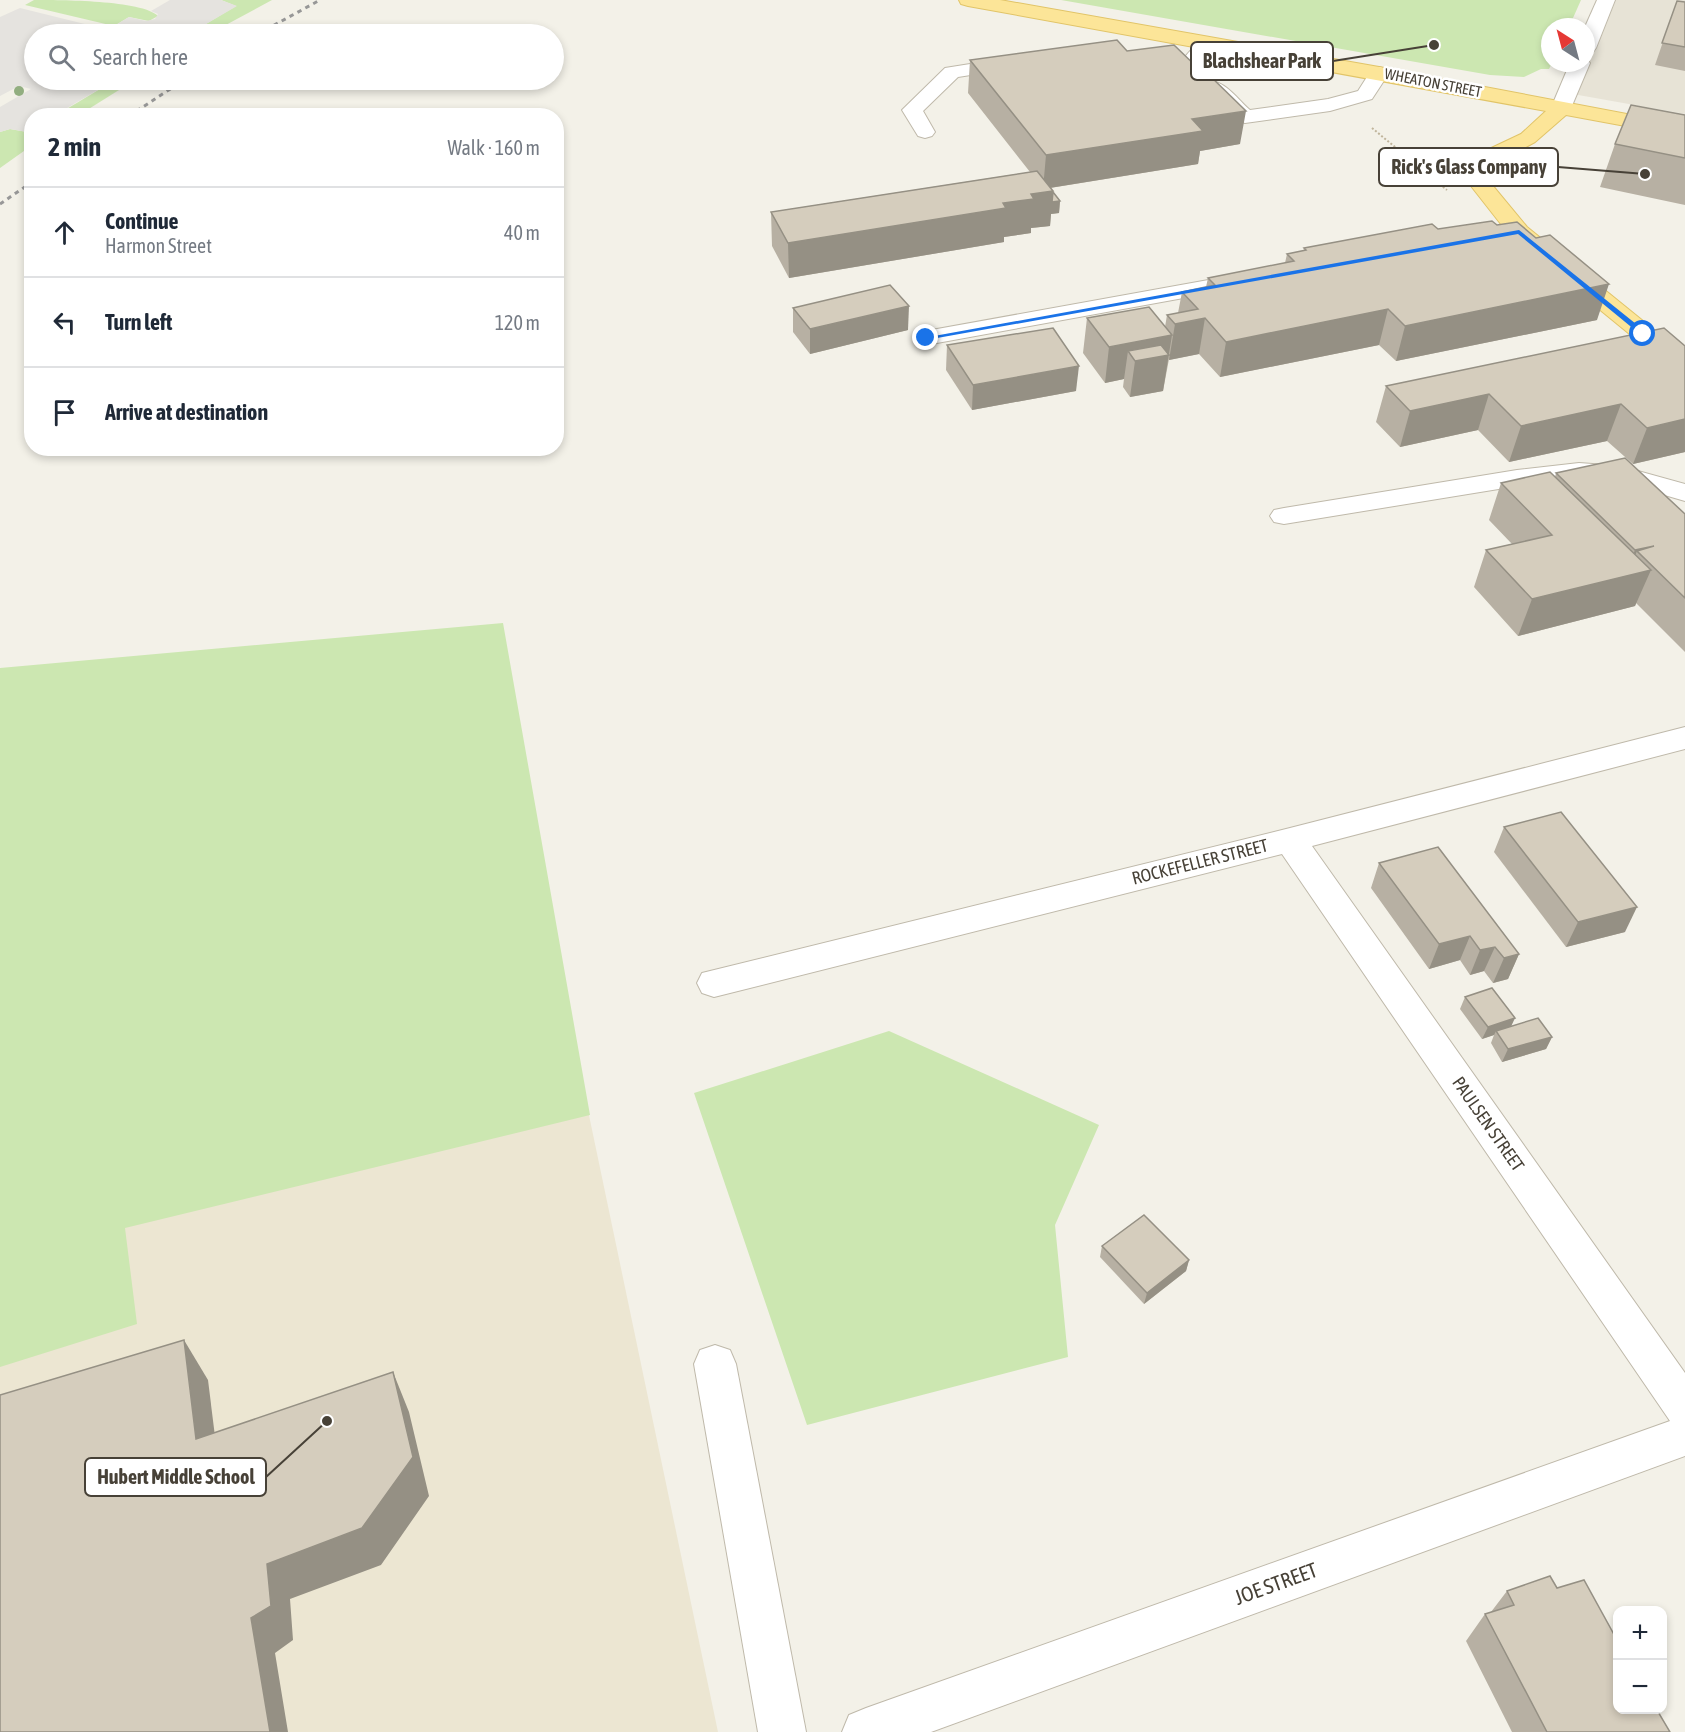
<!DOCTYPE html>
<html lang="en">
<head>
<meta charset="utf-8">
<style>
	body { margin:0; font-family:"Asap Condensed",sans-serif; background:#f6f6f7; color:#1f2937 }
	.controls { position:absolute; right:18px; bottom:18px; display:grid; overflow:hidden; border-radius:12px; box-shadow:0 3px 9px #0003 }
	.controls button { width:54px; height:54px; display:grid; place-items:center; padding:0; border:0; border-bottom:2px solid #e0e1e3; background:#fff; color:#1f2937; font:30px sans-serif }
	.compass { position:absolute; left:1541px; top:18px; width:54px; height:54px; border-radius:50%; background:#fff; box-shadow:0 3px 9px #0003; rotate:324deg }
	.stop { position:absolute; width:18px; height:18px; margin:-14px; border:4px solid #1a73e8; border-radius:50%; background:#fff }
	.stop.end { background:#1a73e8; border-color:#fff; box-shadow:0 2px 6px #0008 }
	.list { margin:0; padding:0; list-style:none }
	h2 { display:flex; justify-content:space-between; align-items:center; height:78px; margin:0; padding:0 24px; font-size:26px }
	h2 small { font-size:20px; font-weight:400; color:#747a83 }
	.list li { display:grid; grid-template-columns:39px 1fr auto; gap:18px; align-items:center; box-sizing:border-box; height:90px; padding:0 24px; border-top:2px solid #e0e1e3 }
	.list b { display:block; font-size:22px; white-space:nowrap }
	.list p { margin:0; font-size:20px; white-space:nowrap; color:#747a83 }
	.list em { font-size:20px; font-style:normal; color:#747a83 }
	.icon { flex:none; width:33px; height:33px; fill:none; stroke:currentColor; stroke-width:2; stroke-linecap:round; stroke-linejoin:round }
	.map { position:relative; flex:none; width:1685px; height:1732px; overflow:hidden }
	.search { position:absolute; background:#fff; box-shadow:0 3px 9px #0003; left:24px; top:24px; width:540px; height:66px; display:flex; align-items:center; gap:15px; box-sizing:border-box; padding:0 21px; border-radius:33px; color:#747a83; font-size:22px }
	.panel { position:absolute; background:#fff; box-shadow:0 3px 9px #0003; left:24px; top:108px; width:540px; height:348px; border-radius:24px }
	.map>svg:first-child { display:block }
	.residential { fill:#e7e3d6 }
	.education { fill:#ece6d2 }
	.green { fill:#cce7b1 }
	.parking { fill:#e5e3df }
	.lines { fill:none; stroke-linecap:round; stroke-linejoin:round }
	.minor-casing { stroke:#bfb9aa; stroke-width:2 }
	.major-casing { stroke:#e1c468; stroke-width:2 }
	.path { stroke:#c0b59c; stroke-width:2; stroke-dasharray:2 2; stroke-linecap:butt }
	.minor { fill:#fff; fill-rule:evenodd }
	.major { fill:#fce598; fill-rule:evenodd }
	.rail { stroke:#979797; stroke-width:3; stroke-dasharray:4.5 4.5; stroke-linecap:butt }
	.tree { fill:#92ae80 }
	.wall { fill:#b7b0a3 }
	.shaded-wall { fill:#959084 }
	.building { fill:#d5cdbd; stroke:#959084; stroke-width:1.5 }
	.route { fill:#1a73e8 }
	.labels { text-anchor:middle; stroke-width:5; stroke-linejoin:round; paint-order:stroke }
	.far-street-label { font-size:15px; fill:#474137; stroke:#fff }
	.street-label { font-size:18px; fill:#474137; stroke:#fff }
	.near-street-label { font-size:21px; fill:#474137; stroke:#fff }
	.leader { fill:none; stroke:#474137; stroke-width:2 }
	.callout-dot { fill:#474137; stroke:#fff; stroke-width:2 }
	.callout { fill:#fff; stroke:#474137; stroke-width:2 }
	.callout-label { font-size:20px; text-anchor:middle; font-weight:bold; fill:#474137 }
</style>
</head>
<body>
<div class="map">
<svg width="1685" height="1732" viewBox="0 0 1685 1732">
	<rect width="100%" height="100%" fill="#f3f1e8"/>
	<!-- residential -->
	<polygon class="residential" points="1601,0 1685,0 1685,114 1567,93 1586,63 1586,41"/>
	<!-- education -->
	<polygon class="education" points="490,642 718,1732 0,1732 0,683"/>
	<!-- green -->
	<g class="green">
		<path d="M34 0C59 0 142 0 158 16L149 21 129 17 114 26 25 5Z"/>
		<polygon points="221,0 272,0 209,34 189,34 236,6"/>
		<polygon points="1061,0 1581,0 1569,27 1550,27 1552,63 1549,69 1541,69 1524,77 1490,75"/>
		<polygon points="115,80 135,80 79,115 55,116"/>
		<polygon points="10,129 27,132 31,130 31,146 0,168 0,132"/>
		<polygon points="503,623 590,1115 125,1228 137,1324 0,1367 0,668"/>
		<polygon points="889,1031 1099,1125 1055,1225 1068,1357 807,1425 694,1093"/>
	</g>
	<!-- parking -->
	<g class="parking">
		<polygon points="170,0 221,0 237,6 189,34 127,34 129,31 114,26 129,17 146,21 155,19 158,14 151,11"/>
		<polygon points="20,8 113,31 106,34 34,34 34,80 115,80 55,115 32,116 31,130 27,132 10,129 0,132 0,107 31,89 19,86 0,96 0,17"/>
	</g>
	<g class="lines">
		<!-- minor casing -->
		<g class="minor-casing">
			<g id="minor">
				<polygon points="1597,0 1615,0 1596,48 1593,52 1586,54 1585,27"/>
				<path d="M1209 38 1216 40 1219 44 1196 69H1182L1179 65C1186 55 1197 41 1209 38Z"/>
				<polygon points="1014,57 1021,59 1024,63 1021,67 958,77 923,111 935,132 932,136 925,138 918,136 902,110 945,68"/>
				<polygon points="1586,59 1590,63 1571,108 1568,112 1554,112 1551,108 1570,63 1586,63"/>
				<path d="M1379 67 1386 69 1389 73 1372 99 1330 111 1245 123 1238 121 1202 86 1205 82C1223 77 1237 99 1250 110L1328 99 1358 91 1372 69Z"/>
				<polygon points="1225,277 1233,279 1237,284 1233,289 926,345 917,343 914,338 917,333 926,331"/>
				<polygon points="1579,463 1620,466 1685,484 1685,501 1620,482 1579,479 1517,486 1284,524 1274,522 1270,516 1274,510 1284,508 1517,470"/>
				<polygon points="1685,727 1685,749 1312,846 1685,1373 1685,1456 931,1732 842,1732 849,1715 866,1708 1670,1421 1282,854 714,997 702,993 697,983 702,973 1290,828"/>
				<polygon points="715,1345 730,1350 736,1364 806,1732 758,1732 694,1364 700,1350"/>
			</g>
		</g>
		<!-- major casing -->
		<g class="major-casing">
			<polygon id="major" points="959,0 1000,0 1379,67 1685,125 1685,137 1566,115 1535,142 1502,160 1493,186 1527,227 1685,355 1685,374 1676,372 1511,237 1471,186 1485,151 1521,134 1546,111 968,6 961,4"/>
		</g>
		<!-- path -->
		<polyline class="path" points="1372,128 1447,190"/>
		<!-- minor -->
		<use href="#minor" class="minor"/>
		<!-- major -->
		<use href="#major" class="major"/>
		<!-- rail -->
		<g class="rail">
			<polyline points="258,34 320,0"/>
			<polyline points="129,116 184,80"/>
			<polyline points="0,204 32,182"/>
		</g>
	</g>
	<!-- trees -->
	<circle class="tree" cx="19" cy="91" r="5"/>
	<!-- wall -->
	<g class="wall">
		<polygon points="1677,1 1685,2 1685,71 1655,65"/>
		<polygon points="1127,51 1240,144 1200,151 1198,164 1050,188 1060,201 1059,213 1051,214 1050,226 1031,228 1031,233 1004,237 1004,242 789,278 772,246 771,212 1030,172 968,93 970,60"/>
		<polygon points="1685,115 1685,205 1600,187 1615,144"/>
		<polygon points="1438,229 1597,320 1396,361 1379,345 1220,377 1199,354 1169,360 1169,359 1163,391 1130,397 1123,387 1124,379 1105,383 1083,353 1087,318 1165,327 1167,315 1178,313 1182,292 1206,287 1208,278 1285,263 1287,254 1303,251 1304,248"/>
		<polygon points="793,308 908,330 810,354 793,332"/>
		<polygon points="947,345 1076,391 972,410 946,370"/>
		<polygon points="1685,346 1685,452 1633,464 1607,441 1509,462 1478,430 1400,447 1376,422 1386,386"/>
		<polygon points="1556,473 1685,514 1685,652 1636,603 1635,606 1518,636 1474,587 1486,550 1512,544 1489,520 1501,483 1555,477"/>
		<polygon points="1504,827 1625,932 1566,947 1494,852"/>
		<polygon points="1379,863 1519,954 1508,979 1493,983 1484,971 1470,975 1460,960 1429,969 1371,888"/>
		<polygon points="1465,997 1512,1026 1552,1037 1546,1049 1502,1062 1491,1043 1494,1035 1482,1039 1460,1009"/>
		<polygon points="1102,1246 1189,1260 1186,1271 1144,1304 1100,1257"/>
		<polygon points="1557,1588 1670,1732 1512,1732 1466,1641 1485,1614 1491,1612 1507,1591"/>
	</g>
	<!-- shaded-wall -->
	<g class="shaded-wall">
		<polygon points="1246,111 1240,144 1200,151 1198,164 1043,189 1046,155 1192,119"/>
		<polygon points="1053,191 1052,202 1060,201 1059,213 1051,214 1050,226 1031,228 1031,233 1004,237 1004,242 789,278 788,243 1003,203 1031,194"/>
		<polygon points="1609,284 1597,320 1396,361 1405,326"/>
		<polygon points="909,306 908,330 810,354 810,329"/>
		<polygon points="1388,309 1379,345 1220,377 1226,342"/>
		<polygon points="1205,318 1199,354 1169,360 1175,324"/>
		<polygon points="1172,335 1163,391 1130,397 1135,361 1128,351 1124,379 1105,383 1109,347"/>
		<polygon points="1079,366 1076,391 972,410 973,385"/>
		<polygon points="1489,394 1478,430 1400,447 1410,411"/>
		<polygon points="1621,404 1607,441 1509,462 1521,426"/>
		<polygon points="1685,419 1685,452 1633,464 1647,428"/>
		<polygon points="1654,546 1637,551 1627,575 1651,570 1635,606 1518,636 1532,599 1624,576 1635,550"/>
		<polygon points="1637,907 1625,932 1566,947 1578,922"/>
		<polygon points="1470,936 1460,960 1429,969 1439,944"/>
		<polygon points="1495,947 1484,971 1470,975 1480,950"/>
		<polygon points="1519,954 1508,979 1493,983 1504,958"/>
		<polygon points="1515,1018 1509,1031 1496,1031 1494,1035 1482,1039 1488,1027"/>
		<polygon points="1552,1037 1546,1049 1502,1062 1508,1049"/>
		<polygon points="1189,1260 1186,1271 1144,1304 1147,1293"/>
		<polygon points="184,1340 208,1380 220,1477 196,1439"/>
		<polygon points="393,1372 409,1412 429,1496 381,1565 290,1599 293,1640 275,1653 288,1732 270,1732 251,1618 267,1564"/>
	</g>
	<!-- building -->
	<g class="building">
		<polygon points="1677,1 1685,2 1685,47 1662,43"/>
		<polygon points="1117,40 1127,51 1174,45 1202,72 1206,72 1246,111 1192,119 1203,131 1046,155 970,60"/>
		<polygon points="1631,105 1685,115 1685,158 1615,144"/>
		<polygon points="1037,171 1053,191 1031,194 1034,199 1003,203 1006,208 788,243 771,212"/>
		<polygon points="1053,192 1060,201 1052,202"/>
		<polygon points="1492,221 1497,225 1517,222 1536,238 1550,235 1609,284 1405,326 1388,309 1226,342 1205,318 1175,324 1167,315 1198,309 1182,292 1215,285 1208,278 1294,261 1287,254 1306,250 1304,248 1432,224 1438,229"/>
		<polygon points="890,285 909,306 810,329 793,308"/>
		<polygon points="1149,307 1172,335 1109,347 1087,318"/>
		<polygon points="1053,328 1079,366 973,385 947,345"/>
		<polygon points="1664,328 1685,346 1685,419 1647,428 1621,404 1521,426 1489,394 1410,411 1386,386"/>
		<polygon points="1161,345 1169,355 1135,361 1128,351"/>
		<polygon points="1625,458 1685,514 1685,598 1637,551 1654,546 1635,550 1556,473"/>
		<polygon points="1550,472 1651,570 1532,599 1486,550 1552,535 1501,483"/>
		<polygon points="1561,812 1637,907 1578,922 1504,827"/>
		<polygon points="1438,847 1519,954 1504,958 1495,947 1480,950 1470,936 1439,944 1379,863"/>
		<polygon points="1492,988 1515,1018 1488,1027 1465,997"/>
		<polygon points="1538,1018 1552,1037 1508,1049 1496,1031"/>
		<polygon points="1144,1215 1189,1260 1147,1293 1102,1246"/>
		<polygon points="184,1340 196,1439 393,1372 413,1457 362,1528 267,1564 271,1606 251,1618 270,1732 0,1732 0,1395"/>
		<polygon points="1550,1576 1557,1588 1584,1580 1617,1640 1617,1710 1657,1710 1670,1732 1547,1732 1485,1614 1514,1605 1507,1591"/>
	</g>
	<!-- route -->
	<polygon class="route" points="1519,230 1646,332 1646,335 1641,335 1518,234 926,340 923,338"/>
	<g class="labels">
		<!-- far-street labels -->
		<g class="far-street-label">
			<text transform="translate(1433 83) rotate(11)" y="5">WHEATON STREET</text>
		</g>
		<!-- street labels -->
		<g class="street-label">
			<text transform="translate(1200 862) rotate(-14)" y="6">ROCKEFELLER STREET</text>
			<text transform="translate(1488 1124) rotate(55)" y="6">PAULSEN STREET</text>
		</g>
		<!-- near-street labels -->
		<g class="near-street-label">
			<text transform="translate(1276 1584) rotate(-20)" y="7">JOE STREET</text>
		</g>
	</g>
	<!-- callouts -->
	<path class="leader" d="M1434 45L1333 61M1645 174L1558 167M327 1421L266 1477"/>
	<g class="callout-dot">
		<circle cx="1434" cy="45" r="6"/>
		<circle cx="1645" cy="174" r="6"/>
		<circle cx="327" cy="1421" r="6"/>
	</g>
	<g class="callout">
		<rect x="1191" y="42" width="142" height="38" rx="6"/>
		<rect x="1379" y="148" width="179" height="38" rx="6"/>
		<rect x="85" y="1458" width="181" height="38" rx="6"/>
	</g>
	<g class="callout-label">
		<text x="1262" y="68">Blachshear Park</text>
		<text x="1469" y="174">Rick's Glass Company</text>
		<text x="176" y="1484">Hubert Middle School</text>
	</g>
</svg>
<div class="controls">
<button>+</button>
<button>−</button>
</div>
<svg class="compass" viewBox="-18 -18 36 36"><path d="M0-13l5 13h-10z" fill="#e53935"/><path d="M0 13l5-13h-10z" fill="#747a83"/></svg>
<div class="stop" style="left:1643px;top:334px"></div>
<div class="stop end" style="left:926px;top:338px"></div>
<div class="search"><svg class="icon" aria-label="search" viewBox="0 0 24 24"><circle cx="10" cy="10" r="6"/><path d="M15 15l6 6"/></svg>Search here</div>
<section class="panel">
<h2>2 min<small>Walk · 160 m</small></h2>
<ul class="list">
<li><svg class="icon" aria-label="ahead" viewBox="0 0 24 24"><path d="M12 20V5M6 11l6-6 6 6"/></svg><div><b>Continue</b><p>Harmon Street</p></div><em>40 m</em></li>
<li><svg class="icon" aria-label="left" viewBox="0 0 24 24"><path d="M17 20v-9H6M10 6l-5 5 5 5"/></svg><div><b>Turn left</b></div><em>120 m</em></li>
<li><svg class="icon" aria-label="arrive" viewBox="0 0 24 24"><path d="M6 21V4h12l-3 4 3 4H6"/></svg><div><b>Arrive at destination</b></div></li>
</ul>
</section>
</div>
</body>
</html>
